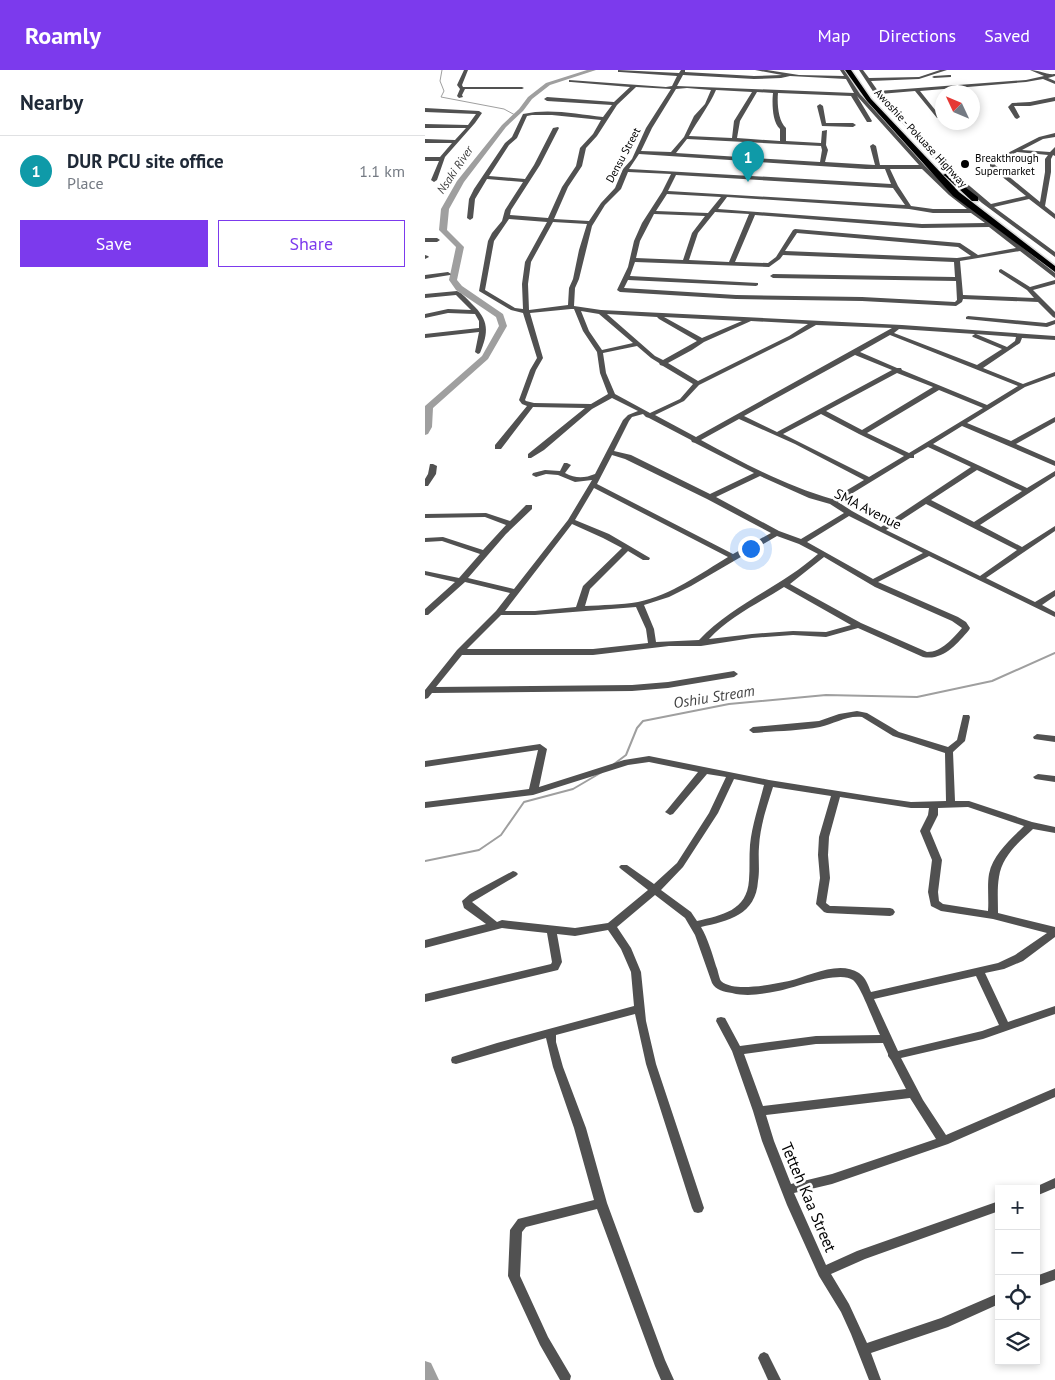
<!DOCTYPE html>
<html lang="en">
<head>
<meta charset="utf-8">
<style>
	body { margin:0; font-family:"PT Sans",sans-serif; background:#f2f2f3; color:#1f2937 }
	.controls { position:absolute; right:15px; bottom:15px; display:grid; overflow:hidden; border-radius:0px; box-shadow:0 2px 8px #0003 }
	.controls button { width:45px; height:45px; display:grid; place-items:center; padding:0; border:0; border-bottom:1px solid #e0e1e3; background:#fff; color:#1f2937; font:25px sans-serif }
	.compass { position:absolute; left:510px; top:15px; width:45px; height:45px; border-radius:50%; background:#fff; box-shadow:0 2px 8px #0003; rotate:314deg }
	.you { position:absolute; left:325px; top:478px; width:18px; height:18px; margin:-12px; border:4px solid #fff; border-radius:50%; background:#1a73e8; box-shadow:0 0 0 8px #1a73e833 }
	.badge { display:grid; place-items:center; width:32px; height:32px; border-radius:50%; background:#7c3aed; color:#fff; font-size:16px; font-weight:700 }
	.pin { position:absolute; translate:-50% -41px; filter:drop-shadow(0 1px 2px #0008) }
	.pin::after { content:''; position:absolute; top:26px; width:18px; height:15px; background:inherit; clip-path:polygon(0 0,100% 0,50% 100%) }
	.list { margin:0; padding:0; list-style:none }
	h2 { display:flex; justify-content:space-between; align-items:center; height:65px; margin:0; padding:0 20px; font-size:21px }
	h2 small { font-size:16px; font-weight:400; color:#747a83 }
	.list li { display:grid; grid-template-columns:32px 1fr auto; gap:15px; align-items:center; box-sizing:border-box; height:70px; padding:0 20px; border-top:1px solid #e0e1e3 }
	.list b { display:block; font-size:19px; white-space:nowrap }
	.list p { margin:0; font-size:16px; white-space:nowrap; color:#747a83 }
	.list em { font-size:16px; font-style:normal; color:#747a83 }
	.actions { display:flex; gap:10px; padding:15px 20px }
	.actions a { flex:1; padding:11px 0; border:1px solid #7c3aed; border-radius:0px; text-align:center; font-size:18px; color:#7c3aed }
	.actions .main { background:#7c3aed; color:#fff }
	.icon { flex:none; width:28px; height:28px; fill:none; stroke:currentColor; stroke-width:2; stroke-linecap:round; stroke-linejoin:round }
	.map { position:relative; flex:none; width:630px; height:1310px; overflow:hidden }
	header { display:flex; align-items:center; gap:30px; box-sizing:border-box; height:70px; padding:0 25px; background:#7c3aed; color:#fff }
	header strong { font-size:24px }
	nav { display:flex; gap:28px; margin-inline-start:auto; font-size:18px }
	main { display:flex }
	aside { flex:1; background:#fff }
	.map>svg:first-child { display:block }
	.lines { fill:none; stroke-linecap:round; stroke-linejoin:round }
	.stream-far1 { stroke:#9f9f9f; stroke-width:1 }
	.stream { stroke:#9f9f9f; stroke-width:2 }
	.river { fill:#9f9f9f; fill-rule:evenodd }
	.major-casing { stroke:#dbdbdb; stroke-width:3 }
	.minor { fill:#515151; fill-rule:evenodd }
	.major { fill:#000; fill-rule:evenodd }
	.poi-dot { fill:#000; stroke:#fff; stroke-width:2 }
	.labels { text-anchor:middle; stroke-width:5; stroke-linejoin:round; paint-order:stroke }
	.far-street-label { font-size:11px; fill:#000; stroke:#fff }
	.far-poi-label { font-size:11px; fill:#000; stroke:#fff; text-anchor:start }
	.far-water-label { font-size:12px; font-style:italic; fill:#404040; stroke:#fff }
	.street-label { font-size:14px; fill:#000; stroke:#fff }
	.water-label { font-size:15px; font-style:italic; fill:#404040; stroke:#fff }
	.near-street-label { font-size:16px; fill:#000; stroke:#fff }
</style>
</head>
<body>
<header>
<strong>Roamly</strong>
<nav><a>Map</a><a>Directions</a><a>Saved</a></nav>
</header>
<main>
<aside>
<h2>Nearby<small></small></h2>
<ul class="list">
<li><span class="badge" style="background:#0f9aa8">1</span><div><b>DUR PCU site office</b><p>Place</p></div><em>1.1 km</em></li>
</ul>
<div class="actions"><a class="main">Save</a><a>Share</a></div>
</aside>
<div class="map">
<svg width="630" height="1310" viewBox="0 0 630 1310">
	<rect width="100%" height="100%" fill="#fff"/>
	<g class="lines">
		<!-- stream-far1 -->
		<polyline class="stream-far1" points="17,0 15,11 19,21 16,27 79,39 90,45"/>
		<!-- stream -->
		<g class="stream">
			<polyline points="189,694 201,685 212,658 218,651 304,634 401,625 492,627 567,611 630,583"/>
			<polyline points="0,791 54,780 76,765 99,732 148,719 177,702"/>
		</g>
		<!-- river -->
		<g class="river">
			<polygon points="162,0 171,0 125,15 107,29 98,41 81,57 39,112 24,139 22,160 39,177 32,210 37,216 78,244 82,256 63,289 8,338 7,357 3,364 0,365 0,336 57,286 74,256 71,247 31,220 24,210 31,177 14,160 16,139 32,111 77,55 94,39 103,27 121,13"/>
			<polygon points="0,1291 6,1293 14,1310 0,1310"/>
		</g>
		<!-- major casing -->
		<g class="major-casing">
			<g id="major">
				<polygon points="420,0 426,0 446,29 534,122 630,196 630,202 528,126 442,31"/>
				<polygon points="522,103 553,127 553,131 547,131 520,106 518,105"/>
			</g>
		</g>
		<!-- minor -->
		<g class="minor">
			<polygon points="39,0 43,0 37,15 38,17 97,17 99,18 97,19 40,19 37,25 38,27 34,28 32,26 35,19 32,15"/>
			<path d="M193 0 254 3 256 0H260V2L329 6 357 5 330 0H342L374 5 419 6 415 0H419L435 24 500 96 528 123 630 203V208L595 181 535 191 538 225 609 228 602 220 574 202V200L576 199 605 217 630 210V214L608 220 630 242V248L628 247 613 232 538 229 537 232 531 236 437 231 311 229 195 222 192 220 203 197 209 171 217 153 237 122 246 104 203 102 196 119 180 135 167 156 154 209 150 218 149 236 176 240 477 255 630 266V270L597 268 595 273 558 298 598 314 630 302V306L600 317 542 353 586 371 630 347V352L591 374 630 391V396L537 356 508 374 602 418 630 401V406L555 455 597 477 630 456V461L561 508 610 532 630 520V526L617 535 630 542V547L504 486 453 512 533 547 541 552 545 558 544 560C532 574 518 591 498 587L433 558 401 567 368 565 327 568 276 576H244L168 585H37L11 617 207 615 243 612 309 601 313 604 309 607 243 618 207 621 7 623 3 628 0 629V620L32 580 71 541 85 523 40 512 3 545H0V539L30 512 0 505V501L34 508 55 484 17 471 0 472V468L18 467 58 480 81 455 60 447 0 448V444L61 443 85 451 101 435H107V439L81 464 43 508 89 519 143 450 167 410 150 412 133 405 121 404 111 407 107 405 108 403 120 400 135 401 139 393H142L146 395 140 403C151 409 160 408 170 404L198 350 203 345 213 341 187 328 167 339 119 380 106 388H103V384L160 338 108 337 76 379H70V375L102 336 97 334 94 330 105 300 112 288 98 243 86 240 54 221 63 171 67 163 77 151 80 140 98 112 62 109 50 129 48 148 45 150 42 148 44 129 49 119 80 73 87 67 98 44C124 38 152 44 178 47L187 35 122 31 119 29 122 27 189 32 205 17 146 12H144V10L241 17 247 16 252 6 195 2H193ZM258 5 329 9 356 8 365 6 421 9 429 23 252 16ZM211 17 246 19 221 58 207 89 198 99 190 118 176 133 164 151 129 149 143 117 157 96 161 78 172 66 192 35ZM262 18 286 20 280 34 269 46 259 67 246 82 216 81 227 58 251 19ZM291 20 327 22 309 51 307 68 264 66C273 50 284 36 291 20ZM332 22 348 23C347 32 347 52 355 59V71L312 68 315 51ZM353 23 426 26 442 52H446L447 51 432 26 494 95H455L451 76 448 74 445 76 450 95 400 92 403 80 401 75 402 60 397 61 396 73 361 71V58C353 51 352 33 353 23ZM107 45H127L176 50 168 64 155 78 151 96 137 117 123 148 85 145 86 140 115 95 134 58 133 57 128 58 109 95 100 109 64 106 84 75 92 68 102 46ZM262 69 396 76 397 80 395 92 251 83ZM214 84 441 99H460L466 114 204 99ZM465 99H497L524 125 542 139H508L486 136 473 116ZM251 105 468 118 480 135 243 121ZM242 124 296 127 283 143 231 141ZM302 127 484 139 508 143H546L560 153 497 154 293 139ZM290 142 324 144 304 192 264 190 273 163ZM229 144 280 146 267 163 258 190 211 188 215 171ZM330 145 497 158 564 157 591 178 553 185 535 173 370 159 368 160 351 187 343 193 310 192ZM84 149 122 152 100 192 97 214 98 239 90 238 60 220 69 171ZM128 152 162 154 154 180 148 209 144 218 143 235 104 240 103 214 106 192ZM372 163 533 177 546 186 532 188 360 181ZM358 185 529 192 530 207 348 204 345 206 348 208 531 211 532 230 530 232 437 227 311 225 199 218 203 210 331 216 333 215V213L205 206 210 192 344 197 355 189ZM146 239H149L158 261 172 282 175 303 183 324 166 334 109 333 101 331 100 330 111 300 118 288 105 243ZM156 241 174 244 208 273 177 280 164 261ZM182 244 232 247 234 249 272 271 238 290 230 286ZM239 247 317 251 277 268ZM326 251 383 254 364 266 273 311 243 293 267 280 279 272ZM391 255 467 258 271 367 230 345 259 331 274 315 368 268ZM474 259 550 264 547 266 548 267 577 279 552 295 469 263ZM551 264 591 267 590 271 582 277ZM465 265 593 316 562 335 477 300 476 298H472L435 282ZM212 276 226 288 234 293 235 295 238 296 268 314 255 329 225 343 190 324 181 303 178 283ZM430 285 467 300 352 362 319 346ZM472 303 508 317 437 360 401 341ZM514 320 558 338 484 383 442 363ZM218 344 221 347 224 348 266 370 267 372 270 373 329 403 285 424 206 385 189 381 204 351 207 347ZM396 344 434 364 479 386 444 407 358 364ZM314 349 370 374 439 410 407 429C361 416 318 393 276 370ZM503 377 546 397 456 457 427 441 413 432 485 388H489V385ZM187 385 200 389 282 429 346 463 308 484 172 414ZM552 400 597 421 549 452 506 430ZM335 406 384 428 405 434 419 443 376 469 354 461 291 427ZM169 418 303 487C275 504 246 525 213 532 196 535 177 535 160 536L165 519 203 481 218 490H224L225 488 184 464 150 450ZM501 434 592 480 555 506 461 460ZM424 446 498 483 448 509 382 472ZM147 454 178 468 197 478 158 516 151 537 110 541H80ZM352 466 374 474 393 484C356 517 308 534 274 570L231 572 229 559 219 535 244 527 266 516ZM399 487 450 517 527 551 537 558C528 568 517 582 502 582L436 553 365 514ZM359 517 426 555 401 562 368 561 327 564 284 569C304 547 334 533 359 517ZM211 537 221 559 223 573 168 579H42L76 545H110Z"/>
			<path d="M434 0H438L444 8 494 7 515 0H522L494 9 446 11 453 21 601 10 619 6 605 0C614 0 621 5 630 4V6L623 8 630 11V14L618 9 601 12 495 21 515 46 512 48 490 21 455 24 459 30 476 45 520 95 566 134 601 126 565 97V92L614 67 630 63V67L618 69 597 80 625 82 630 77V86L628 85 626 89V102L620 136 630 144V149L604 129 569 137 630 182V187L557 133 516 97 472 47 455 32ZM592 82 623 85 620 89V102L615 132 570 95V94Z"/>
			<polygon points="524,5 526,5 526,7 509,8 507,7 509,6"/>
			<polygon points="630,27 630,31 605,36 589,36 595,47 592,49 590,48 583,37 587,33 605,32"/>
			<polygon points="395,34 398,36 401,53 428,53 431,55 428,57 397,56 392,36"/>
			<polygon points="0,38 54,41 57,43 50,53 20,87 12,110 9,112 6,110 14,91 0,91 0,87 15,87 27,73 0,73 0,69 30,70 41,58 0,58 0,54 43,55 51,44 0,42"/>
			<polygon points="0,168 12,168 15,170 12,172 0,172"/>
			<polygon points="0,185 3,186 4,187 0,189"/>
			<polygon points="23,202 26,204 25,205 0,209 0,205"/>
			<path d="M32 221C38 224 42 229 47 234 64 250 64 262 55 283L53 284 50 282 54 262 0 268V264L54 258V251L50 244 23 243 0 248V244L23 239 46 240 31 225 0 228V224Z"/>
			<polygon points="543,246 621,253 630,250 630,254 622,257 541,249 541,247"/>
			<polygon points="5,394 8,394 12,396 11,404 3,416 0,416 0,409 3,404"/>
			<path d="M432 641 442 643 474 662 523 677 532 670 538 645H544L545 647 540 671 528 682 530 731H544L607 752 630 757V763L608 759C594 772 577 786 574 807 572 818 573 831 573 843L630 857V867L598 891 579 899 560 903 583 952 630 936V944L558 969 476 988 498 1030 521 1065 630 1018V1027L523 1074 407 1114 369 1123 401 1195 432 1181 574 1131V1141L440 1189 406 1204 424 1234 442 1273 516 1248 574 1223V1234L523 1257 446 1283 456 1310H444L426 1264 416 1242 394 1206 362 1135 337 1071 328 1041 307 981 291 951 292 948 296 947 300 948 315 976 391 966 455 965C449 953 436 916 428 910 414 900 370 918 353 921 338 924 322 927 307 923 299 922 291 920 287 913L270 865 260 848 230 825 192 857 206 878 216 902 221 951 231 994 279 1138 277 1142 273 1143 269 1142 267 1138 221 994 210 944 131 965V972L138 997 161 1058 182 1133 240 1290 249 1310H236L230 1296 172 1139 101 1157 97 1162 95 1206 123 1267 146 1306 145 1310H135L115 1275 83 1206 85 1160 93 1149 169 1130 149 1058 128 997 121 968 31 994 27 993 26 990 27 987 72 973 209 936 206 902 196 879 183 860 150 866 132 864 137 892 133 900 0 932V924L126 894 127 892 122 863 77 858 0 878V870L61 854 39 838 37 831 45 824 88 801 91 802 93 804 91 806 47 832 72 852 77 850 150 858 183 853 223 820 196 799 194 797 196 795H202L229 814 252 793 284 743 301 707 282 704 248 744 245 745 240 742 242 740 273 702 224 692 203 695 108 725 0 738V732L104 719 113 680 0 697V691L115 674 122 679 114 717 199 690 224 686 344 710 451 727 486 732 521 731 520 683 468 666 437 647C422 645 409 654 395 657 373 661 350 661 328 663L324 660 328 657 394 651 414 644ZM309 709 339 715C334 735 327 755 325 775 324 787 325 798 324 810 322 841 297 845 272 851L266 842 236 820 258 797 293 743ZM348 717 406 726 394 767 393 785 395 808 391 834 399 842 402 843 465 846 468 845 470 842 468 839 465 838 409 836H405L401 833 405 808 403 785 404 767 415 727 486 738H504L503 745 495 761 507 790 503 822 506 836 516 841 568 849 622 863 590 885 573 893 446 922C443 915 441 908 434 903 414 890 384 906 364 911 349 914 334 917 318 917 312 917 301 916 296 911 294 908 293 900 291 896 287 883 283 869 276 857 303 851 331 845 333 811 335 800 333 788 334 777 335 756 342 736 348 717ZM543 737 599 756C585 770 568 784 564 804 562 816 564 829 563 841L518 834 514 831 513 822 517 790 505 761 513 745V738ZM551 906 574 955 557 961 473 981 449 929ZM458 973 463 984V986L466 990 481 1019 338 1036 319 984 391 974ZM485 1028 511 1069 407 1104 366 1114 349 1071 341 1045Z"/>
			<polygon points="612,664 630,666 630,672 609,669 608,667"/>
			<polygon points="613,704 630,706 630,712 610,709 608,707"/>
			<polygon points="630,1108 630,1118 611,1126 611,1119 606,1119"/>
			<polygon points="630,1199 630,1210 611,1217 611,1206"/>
			<polygon points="339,1282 343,1284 356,1310 343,1310 333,1288 335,1284"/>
		</g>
		<!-- major -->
		<use href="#major" class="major"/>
	</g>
	<!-- markers -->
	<circle class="poi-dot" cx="540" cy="94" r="5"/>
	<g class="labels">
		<!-- far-street labels -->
		<g class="far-street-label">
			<text transform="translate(496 68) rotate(47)" y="4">Awoshie - Pokuase Highway</text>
			<text transform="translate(198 85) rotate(-62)" y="4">Densu Street</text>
		</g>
		<!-- far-poi labels -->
		<g class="far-poi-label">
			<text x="550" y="92">Breakthrough<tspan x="550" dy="13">Supermarket</tspan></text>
		</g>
		<!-- far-water labels -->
		<g class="far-water-label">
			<text transform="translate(30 100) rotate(-56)" y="4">Nsaki River</text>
		</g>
		<!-- street labels -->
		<g class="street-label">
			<text transform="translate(443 439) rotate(27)" y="5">SMA Avenue</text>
		</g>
		<!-- water labels -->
		<g class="water-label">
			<text transform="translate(289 627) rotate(-9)" y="5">Oshiu Stream</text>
		</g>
		<!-- near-street labels -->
		<g class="near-street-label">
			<text transform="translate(384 1127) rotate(67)" y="6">Tetteh Kaa Street</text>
		</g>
	</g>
</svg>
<div class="controls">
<button>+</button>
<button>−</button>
<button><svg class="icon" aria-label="locate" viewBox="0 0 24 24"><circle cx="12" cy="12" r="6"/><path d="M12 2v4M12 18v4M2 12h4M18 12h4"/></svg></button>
<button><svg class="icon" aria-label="layers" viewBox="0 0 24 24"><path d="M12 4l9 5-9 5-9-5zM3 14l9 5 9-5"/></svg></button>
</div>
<svg class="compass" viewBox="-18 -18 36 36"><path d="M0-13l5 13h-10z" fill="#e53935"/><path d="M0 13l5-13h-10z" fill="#747a83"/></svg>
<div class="you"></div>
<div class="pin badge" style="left:323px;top:112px;background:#0f9aa8">1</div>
</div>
</main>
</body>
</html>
